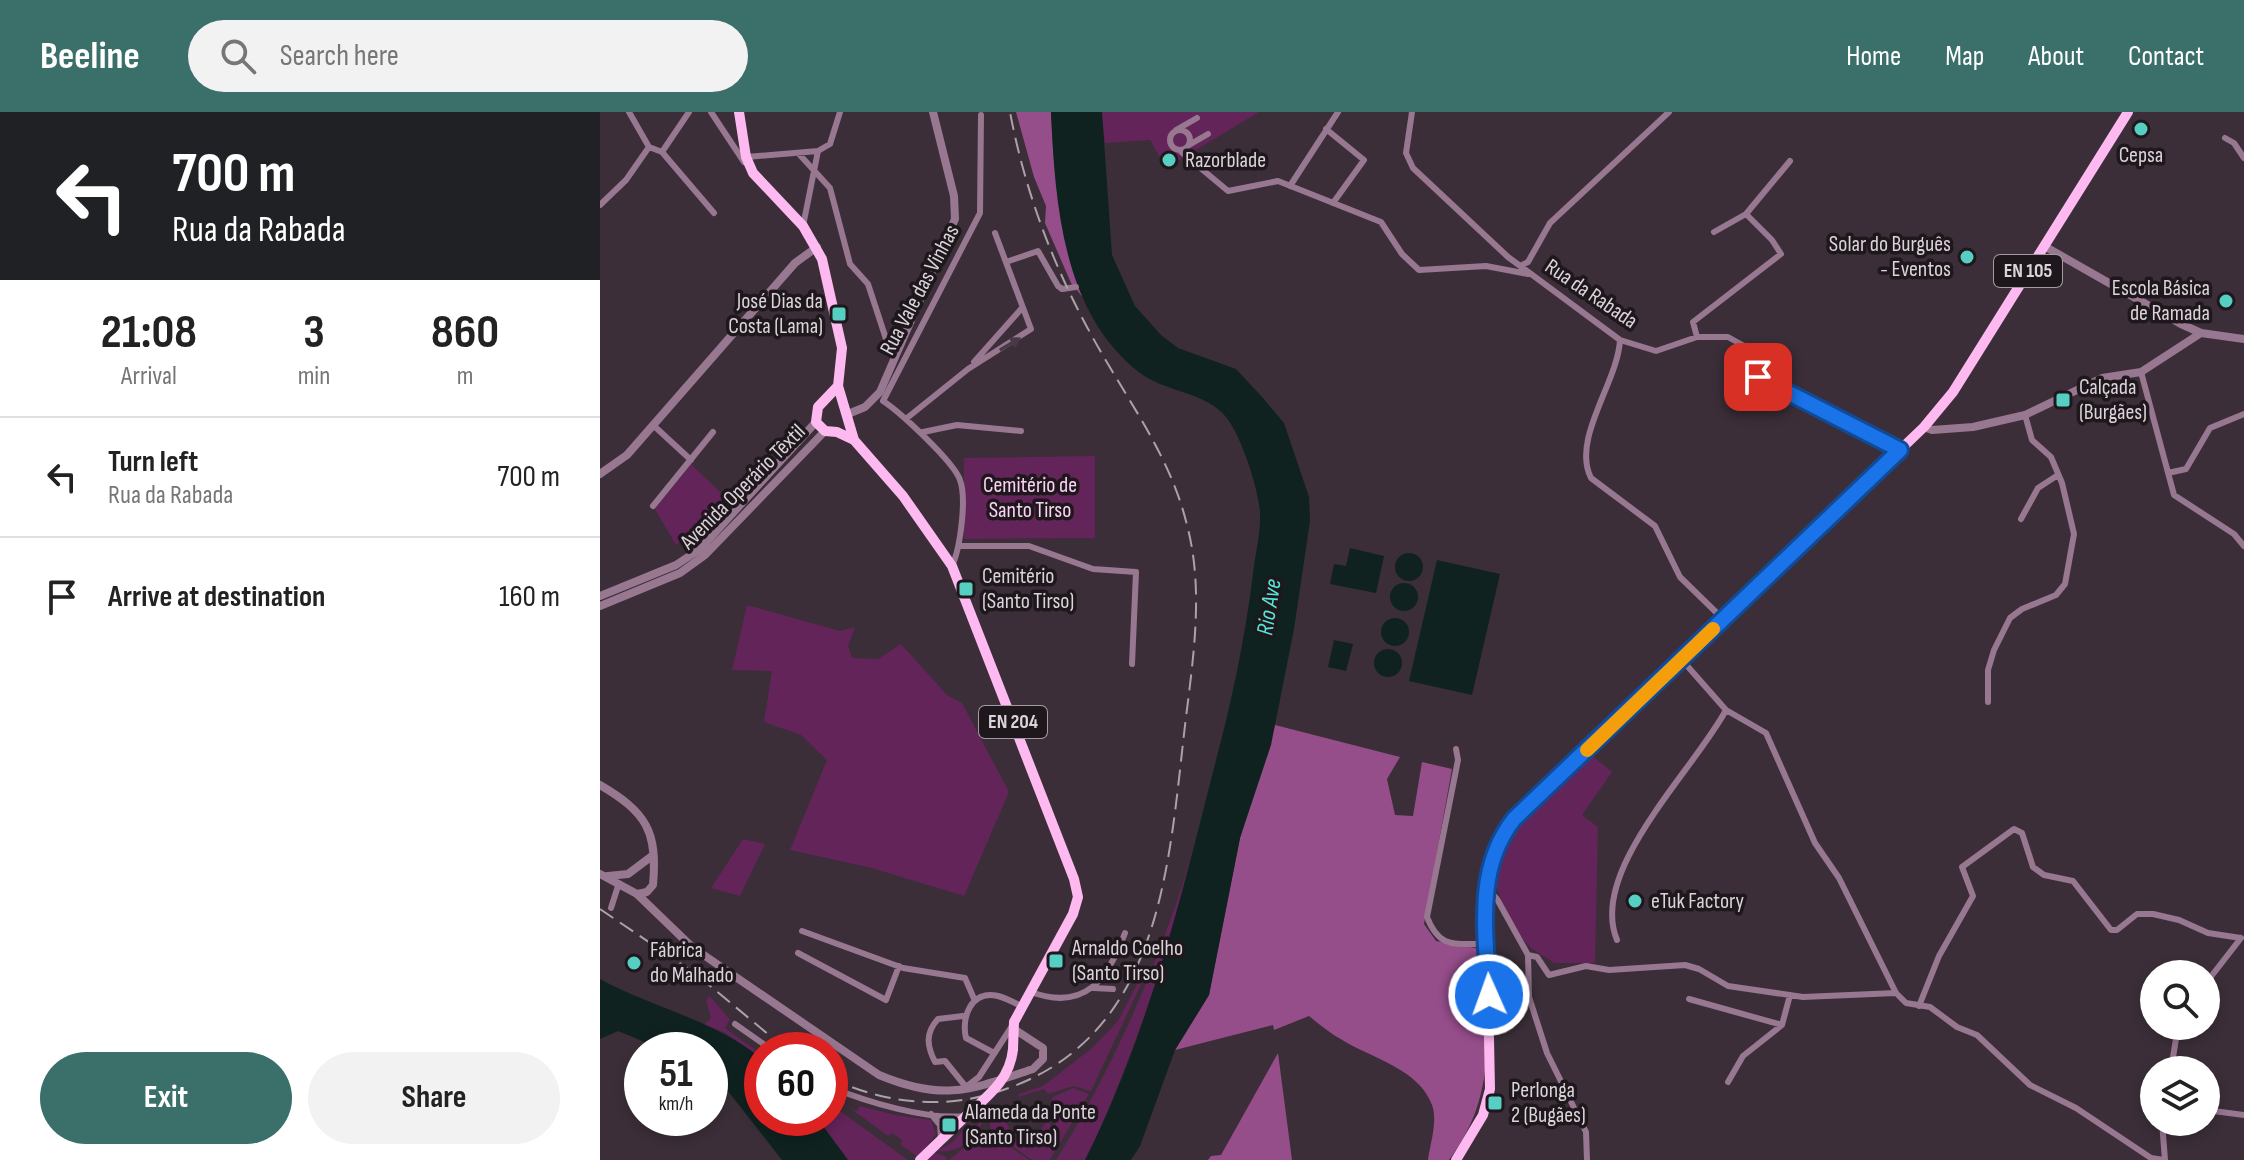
<!DOCTYPE html>
<html lang="en">
<head>
<meta charset="utf-8">
<style>
  body { margin:0; font-family:"Sofia Sans Condensed",sans-serif; background:#f2f2f2; color:#222; height:100vh; display:flex; flex-direction:column; font-size:30px; white-space:nowrap }
  * { box-sizing:border-box; margin:0 }
  p { font-size:26px; color:#767676 }
  .icon { flex:none; width:44px; height:44px; fill:none; stroke:currentColor; stroke-width:2; stroke-linecap:round; stroke-linejoin:round }
  .map { position:relative; flex:1; overflow:hidden }
  .sheet { display:flex; flex-direction:column; background:#fff; width:600px }
  .sheet>* { flex:none }
  .guide { background:#202124; color:#fff; overflow:hidden }
  .tools { position:absolute; left:1540px; top:848px; display:grid; gap:16px }
  .tools a { display:grid; place-items:center; width:80px; height:80px; border-radius:50%; background:#fff; box-shadow:0 4px 12px #0003; font-size:40px }
  .speed { position:absolute; left:24px; top:920px; display:flex; gap:16px; font-size:40px; font-weight:700; text-align:center }
  .speed>* { display:grid; place-content:center; width:104px; height:104px; border-radius:50%; background:#fff; box-shadow:0 4px 12px #0003; line-height:1 }
  .speed small { font-size:20px; font-weight:400 }
  .speed .limit { border:12px solid #d22; background:#fff; color:#111 }
  .pin { position:absolute; display:grid; place-items:center; width:68px; height:68px; color:#fff; margin:-34px; border-radius:16px; box-shadow:0 4px 12px #0006 }
  .me { position:absolute; width:88px; margin:-44px; rotate:358deg; stroke-linejoin:round; filter:drop-shadow(0 0 6px #0008) }
  .turn { display:flex; align-items:center; gap:28px; height:168px; padding:0 40px; font-size:36px }
  .turn .icon { width:104px; height:104px; stroke-width:2.5 }
  .turn b { display:block; font-size:56px; line-height:68px }
  .eta { display:flex; justify-content:space-evenly; align-items:center; height:136px; text-align:center }
  .eta b { font-size:48px; font-weight:700; line-height:56px }
  .cta { display:flex; gap:16px; margin-top:auto; padding:16px 40px }
  .cta a { flex:1; height:92px; border-radius:48px; background:#3a6f6a; color:#fff; font-size:32px; font-weight:700; line-height:92px; text-align:center }
  .cta a+a { background:#f2f2f2; color:#222 }
  ul { padding:0; list-style:none }
  li { display:flex; align-items:center; gap:24px; height:120px; padding:0 40px; border-top:2px solid #e0e0e0 }
  li div { flex:1 }
  li b { display:block; font-size:30px }
  li em { font-style:normal }
  header { display:flex; align-items:center; gap:48px; box-sizing:border-box; height:112px; padding:0 40px; background:#3a6f6a; color:#fff }
  header strong { font-size:38px }
  nav { display:flex; gap:44px; margin-inline-start:auto; font-size:28px }
  .search { width:560px; height:72px; background:#f2f2f2; display:flex; align-items:center; gap:20px; box-sizing:border-box; padding:0 28px; border-radius:44px; color:#767676; font-size:30px }
  main { display:flex; flex:1; min-height:0 }
  .map>svg:first-child { display:block }
</style>
</head>
<body>
<header>
<strong>Beeline</strong>
<div class="search"><svg class="icon" aria-label="search" viewBox="0 0 24 24"><circle cx="10" cy="10" r="6"/><path d="M15 15l6 6"/></svg>Search here</div>
<nav><a>Home</a><a>Map</a><a>About</a><a>Contact</a></nav>
</header>
<main>
<section class="sheet">
<div class="guide">
<div class="turn"><svg class="icon" aria-label="left" viewBox="0 0 24 24"><path d="M17 20v-9H6M10 6l-5 5 5 5"/></svg><div><b>700 m</b>Rua da Rabada</div></div>
</div>
<div class="eta">
<div><b>21:08</b><p>Arrival</p></div>
<div><b>3</b><p>min</p></div>
<div><b>860</b><p>m</p></div>
</div>
<ul>
<li><svg class="icon" aria-label="left" viewBox="0 0 24 24"><path d="M17 20v-9H6M10 6l-5 5 5 5"/></svg><div><b>Turn left</b><p>Rua da Rabada</p></div><em>700 m</em></li>
<li><svg class="icon" aria-label="arrive" viewBox="0 0 24 24"><path d="M6 21V4h12l-3 4 3 4H6"/></svg><div><b>Arrive at destination</b></div><em>160 m</em></li>
</ul>
<div class="cta"><a>Exit</a><a>Share</a></div>
</section>
<div class="map">
<svg width="1644" height="1048" viewBox="0 0 1644 1048">
  <rect width="100%" height="100%" fill="#3b2e38"/>
  <path fill="#63245a" d="M501 0H659L566 56 550 28 505 31Z
    M495 344V426L364 427V346Z
    M91 352 126 386 76 433 55 397Z
    M147 493 240 519 255 515 248 534 252 546 278 547 301 532 348 584 362 591 409 680 364 784 272 756 190 738 227 648 201 623 164 610 172 559 132 558Z
    M990 642 1012 660 982 703 998 715 995 851H954C946 845 932 838 928 833 911 816 900 785 892 762L914 714Z
    M597 726C574 829 537 930 496 1027L485 1048H456C519 946 563 841 597 726Z
    M143 727 165 732 140 784 111 776Z
    M542 863 545 864 491 979 473 974 448 982 444 977 419 985V982L443 974 491 937 518 909Z
    M110 884 130 908 125 916 162 943V947L124 920 104 913 111 906 106 888Z
    M473 976 489 982 450 1048H432L391 1019 390 1010 402 1002 415 1027C431 1033 441 1021 447 1007L451 1014 456 1012V995L450 992 446 999 453 985Z
    M230 992 308 1048H248L217 1006H230Z
    M260 994 295 1003 331 1008 336 1022 324 1038 345 1044 347 1048H322L301 1033 302 1028 292 1021 288 1024 250 996 257 999Z
    M383 1008C377 1028 358 1042 337 1039L351 1031 367 1014 373 1016Z
    M386 1018 429 1048H349Z"/>
  <path fill="#964e8b" d="M416 0H451C454 65 460 127 485 188L471 171 445 111 446 94 434 65Z
    M675 613 800 645 787 667 795 703 813 704 822 650 852 657 824 812 836 829 876 836 882 841C885 923 900 979 849 1048H828C830 1032 838 1009 832 993 820 958 772 946 744 929 731 922 720 913 709 904L674 918 673 913 575 938 609 883 640 726Z
    M678 941 692 1048H608L611 1044 621 1043Z"/>
  <path fill="#0f2220" d="M451 0H502L512 143 535 194 561 223 578 236 636 257 663 286 684 311 709 385 710 409 694 517 671 633 640 726 609 883 575 938 540 1034 531 1048H485C548 923 581 786 615 652 632 589 645 526 653 462 655 442 661 421 660 401 659 378 641 323 626 305 606 280 565 280 540 261 462 201 455 90 451 0Z
    M750 436 784 444 776 481 730 472 734 452 746 454Z
    M795 455a14 14 0 1 1 28 0a14 14 0 1 1-28 0Z
    M837 448 900 462 872 583 809 569Z
    M790 485a14 14 0 1 1 28 0a14 14 0 1 1-28 0Z
    M781 520a14 14 0 1 1 28 0a14 14 0 1 1-28 0Z
    M734 528 753 532 746 559 728 555Z
    M774 551a14 14 0 1 1 28 0a14 14 0 1 1-28 0Z
    M0 867C53 896 115 908 162 947V1006H217L248 1048H182L120 969 110 963V938H64L18 919 0 927Z"/>
  <g fill="none" stroke-linecap="round" stroke-linejoin="round">
    <path stroke="#987791" stroke-width="6" d="M29 0 49 35 62 40 114 101
      M111 0 144 50
      M812 0 806 41 813 56 908 145 1020 228 1056 239 1097 225H1128L1146 235 1158 265 1300 338
      M726 17 764 48 733 91
      M570 28a10 10 0 1 1 20 0a10 10 0 1 1-20 0Z
      M576 18 597 6
      M1625 26 1634 31 1644 46
      M589 33 608 22
      M579 38 628 79 678 69 781 110 802 142 819 158 886 154 928 162
      M62 40 89 0
      M199 42 230 76 250 152 268 172 287 230 297 240
      M146 45 218 39
      M690 74 738 0
      M0 93 26 68 49 35
      M203 114 218 39 230 32 240 0
      M1114 120 1146 102 1190 49
      M406 150 438 139 458 174 462 177 476 175
      M920 154 928 150 950 111 1069 0
      M1097 225 1093 210 1181 142 1172 128 1146 102
      M1020 228C1018 270 971 327 991 366L1055 414 1080 465 1123 507
      M374 250 422 196
      M1541 260 1574 383 1634 422 1644 434
      M307 306 368 257 431 217 395 121
      M53 313 91 348
      M323 320 357 313 421 319
      M1568 361 1586 357 1610 316 1644 302
      M53 394 113 320
      M1421 407 1438 376 1458 363
      M361 434H429L493 457 536 460 532 552
      M352 454C360 437 367 387 360 368 354 350 300 300 283 289L380 101 381 3
      M1082 548 1126 598 1166 621 1215 731 1239 766 1296 881 1306 891 1330 895 1357 915 1377 923 1430 973 1476 996 1551 1046 1564 1048
      M1388 590V558L1394 538 1410 506 1422 497 1456 483 1465 472 1474 422 1462 371 1451 345 1432 328 1425 303
      M856 637 858 648 827 805C840 838 855 831 887 832
      M886 775 897 787 928 843 929 885 947 941 986 1020 987 1048
      M11 796 19 771
      M202 819 303 856 365 866 375 889
      M1017 828C988 759 1094 658 1126 598
      M198 841 286 888 299 854
      M928 843 937 845 949 863 986 854 1009 858 1085 853 1099 857 1128 874 1203 885 1296 881
      M1606 871 1641 826
      M494 876 513 877
      M431 880C485 900 508 867 525 821
      M1089 887 1182 913
      M1319 894 1339 844 1373 784 1362 755 1414 717 1422 721 1433 755 1444 763 1473 769 1511 818H1517L1537 802H1553L1579 808 1608 821 1641 826
      M363 904 338 907C325 921 327 934 335 950L345 949 366 975
      M135 912 172 938
      M394 941 366 926C361 906 371 877 398 884 406 886 415 891 423 895
      M1571 958 1578 914
      M1128 970 1143 944 1182 913 1190 883
      M230 975C267 990 326 1008 365 1004
      M366 975 379 965 412 914
      M1606 998 1644 1003
      M331 1002 340 1013 341 1027
      M1562 1010 1565 1048"/>
    <path stroke="#987791" stroke-width="8" d="M1444 134 1581 212 1601 221 1644 227
      M248 302 265 295 280 280 355 107 354 84 333 0
      M1324 315 1332 318 1373 315 1425 303 1502 266 1541 260 1601 221
      M0 362 27 343 195 151 217 135
      M0 484 76 453 100 437 216 310
      M0 494 80 461 105 443 225 319
      M0 673C46 700 58 719 53 773L47 780 37 782
      M0 762 37 782 92 835 279 963C344 990 370 978 433 957L443 947V936L414 917
      M8 764 28 762 52 744"/>
    <path stroke="#feb9f0" stroke-width="10" d="M139 0 146 45 153 61 203 114 222 147 242 236 238 274 254 328 303 384 352 454 474 767 478 785 473 802 414 910 413 937
      M238 274 218 295 216 310 225 319 237 320 254 328
      M320 1048 366 1004
      M856 1048 883 1003 890 977 886 775C890 748 897 729 914 707L1324 315 1353 280 1528 0"/>
    <path stroke="#aba1a9" stroke-width="2" stroke-dasharray="16 8" stroke-linecap="butt" d="M0 797 96 862 187 938
      M230 966C283 991 341 998 397 980 558 930 568 763 584 622 592 553 605 481 587 413 570 343 527 288 493 226 454 156 425 80 410 0"/>
    <path stroke="#feb9f0" stroke-width="10" d="M366 1004C388 984 410 968 413 937"/>
  </g>
  <defs><path id="oneway-solid" d="M-6-.8H1V-3.2L6.5 0L1 3.2V.8H-6Z" transform="scale(2)"/></defs>
  <use fill="#493946" href="#oneway-solid" transform="translate(410 232) rotate(-31)"/>
  <g fill="none" stroke-linecap="round" stroke-linejoin="round">
    <defs>
      <path id="route" d="M889 883C886 822 874 758 914 707L1300 338 1158 265"/>
    </defs>
    <use href="#route" stroke="#114b97" stroke-width="20"/>
    <use href="#route" stroke="#1a73e8" stroke-width="14"/>
    <path stroke="#f59e0b" stroke-width="14" d="M987 638 1113 517"/>
  </g>
  <g fill="#57cec2" stroke="#1e181d" stroke-width="3">
    <circle cx="1541" cy="17" r="8"/>
    <circle cx="569" cy="48" r="8"/>
    <circle cx="1367" cy="145" r="8"/>
    <circle cx="1626" cy="189" r="8"/>
    <rect x="231" y="194" width="16" height="16" rx="4"/>
    <rect x="1455" y="280" width="16" height="16" rx="4"/>
    <rect x="358" y="469" width="16" height="16" rx="4"/>
    <circle cx="1035" cy="789" r="8"/>
    <rect x="448" y="841" width="16" height="16" rx="4"/>
    <circle cx="34" cy="851" r="8"/>
    <rect x="887" y="983" width="16" height="16" rx="4"/>
    <rect x="341" y="1005" width="16" height="16" rx="4"/>
  </g>
  <g text-anchor="middle" dominant-baseline="central" stroke-width="7" stroke-linejoin="round" paint-order="stroke">
    <g fill="#1e181d" stroke="#a29ba1" stroke-width="2">
      <rect x="1394" y="143" width="68" height="32" rx="6"/>
      <rect x="379" y="594" width="68" height="32" rx="6"/>
    </g>
    <g font-size="20" font-weight="bold" fill="#dbd3d9">
      <text x="1428" y="159">EN 105</text>
      <text x="413" y="610">EN 204</text>
    </g>
    <g font-size="22" fill="#dbd3d9" stroke="#1e181d" text-anchor="start">
      <text x="1541" y="43" text-anchor="middle">Cepsa</text>
      <text x="585" y="48">Razorblade</text>
      <text x="1351" y="132" text-anchor="end">Solar do Burguês<tspan x="1351" dy="25">- Eventos</tspan></text>
      <text x="1610" y="176" text-anchor="end">Escola Básica<tspan x="1610" dy="25">de Ramada</tspan></text>
      <text x="223" y="189" text-anchor="end">José Dias da<tspan x="223" dy="25">Costa (Lama)</tspan></text>
      <text x="1479" y="275">Calçada<tspan x="1479" dy="25">(Burgães)</tspan></text>
      <text x="382" y="464">Cemitério<tspan x="382" dy="25">(Santo Tirso)</tspan></text>
      <text x="1051" y="789">eTuk Factory</text>
      <text x="472" y="836">Arnaldo Coelho<tspan x="472" dy="25">(Santo Tirso)</tspan></text>
      <text x="50" y="838">Fábrica<tspan x="50" dy="25">do Malhado</tspan></text>
      <text x="911" y="978">Perlonga<tspan x="911" dy="25">2 (Bugães)</tspan></text>
      <text x="365" y="1000">Alameda da Ponte<tspan x="365" dy="25">(Santo Tirso)</tspan></text>
    </g>
    <g font-size="22" fill="#dbd3d9" stroke="#1e181d">
      <text transform="translate(320 178) rotate(-62)">Rua Vale das Vinhas</text>
      <text transform="translate(991 182) rotate(34)">Rua da Rabada</text>
      <text transform="translate(143 375) rotate(-45)">Avenida Operário Têxtil</text>
    </g>
    <g font-size="22" fill="#fcd3f4" stroke="#1e181d">
      <text x="430" y="373">Cemitério de<tspan x="430" dy="25">Santo Tirso</tspan></text>
    </g>
    <g font-size="24" font-style="italic" fill="#56e6d9" stroke="#1e181d">
      <text transform="translate(669 495) rotate(-81)">Rio Ave</text>
    </g>
  </g>
</svg>
<div class="tools">
<a><svg class="icon" aria-label="search" viewBox="0 0 24 24"><circle cx="10" cy="10" r="6"/><path d="M15 15l6 6"/></svg></a>
<a><svg class="icon" aria-label="layers" viewBox="0 0 24 24"><path d="M12 4l9 5-9 5-9-5zM3 14l9 5 9-5"/></svg></a>
</div>
<div class="speed"><div>51<small>km/h</small></div><div class="limit">60</div></div>
<div class="pin" style="left:1158px;top:265px;background:#d93025"><svg class="icon" aria-label="arrive" viewBox="0 0 24 24"><path d="M6 21V4h12l-3 4 3 4H6"/></svg></div>
<svg class="me" style="left:889px;top:883px" viewBox="-20 -20 40 40"><circle r="17" fill="#1a73e8" stroke="#fff" stroke-width="3"/><path d="M0-11L8 9 0 5-8 9z" fill="#fff"/></svg>
</div>
</main>
</body>
</html>
